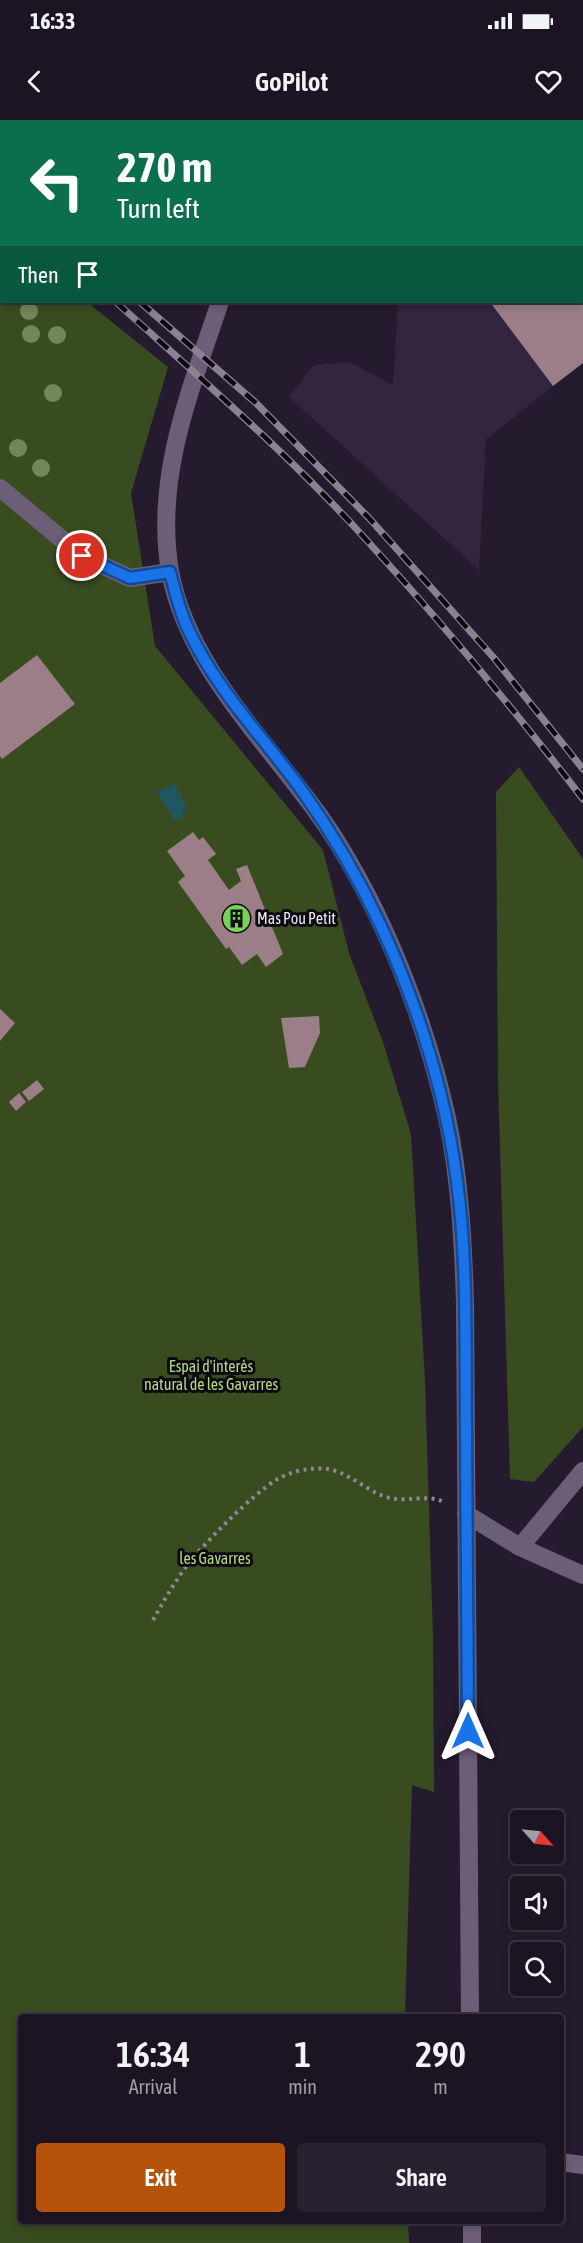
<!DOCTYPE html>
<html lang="en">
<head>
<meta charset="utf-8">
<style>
  body { margin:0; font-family:"Asap Condensed",sans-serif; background:#292130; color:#f1f3f6; height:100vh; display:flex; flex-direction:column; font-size:22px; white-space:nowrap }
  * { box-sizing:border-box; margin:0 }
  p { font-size:20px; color:#a09ea6 }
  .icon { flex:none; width:33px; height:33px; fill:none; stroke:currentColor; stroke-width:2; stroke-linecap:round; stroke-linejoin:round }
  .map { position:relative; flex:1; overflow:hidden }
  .panel { position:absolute; left:18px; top:1894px; width:546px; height:210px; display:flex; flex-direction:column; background:#1c1423; border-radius:6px; box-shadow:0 3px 9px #0003,0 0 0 2px #3a3341 }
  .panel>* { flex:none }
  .banner { position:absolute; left:0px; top:0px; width:584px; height:183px; box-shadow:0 3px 9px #0003,0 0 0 2px #3a3341; background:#0b6e4f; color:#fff; overflow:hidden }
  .needle { width:39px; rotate:117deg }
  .tools { position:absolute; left:510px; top:1690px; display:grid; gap:12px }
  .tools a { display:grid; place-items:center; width:54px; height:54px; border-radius:6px; background:#1c1423; box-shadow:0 3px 9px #0003,0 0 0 2px #3a3341; font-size:30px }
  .pin { position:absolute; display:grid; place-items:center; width:51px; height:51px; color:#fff; margin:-26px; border:3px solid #fff; border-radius:50%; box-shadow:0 2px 6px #0007 }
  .me { position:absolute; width:66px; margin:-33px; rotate:0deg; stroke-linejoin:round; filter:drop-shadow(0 0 4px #0008) }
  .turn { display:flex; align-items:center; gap:21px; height:126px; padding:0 18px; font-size:27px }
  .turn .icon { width:78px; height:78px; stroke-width:2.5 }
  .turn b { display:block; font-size:42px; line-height:51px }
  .then { display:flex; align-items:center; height:57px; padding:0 18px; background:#0003; gap:12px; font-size:22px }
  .eta { display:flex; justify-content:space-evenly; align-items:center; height:102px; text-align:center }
  .eta b { font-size:36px; font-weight:600; line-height:42px }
  .primary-button { display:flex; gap:12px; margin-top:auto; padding:12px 18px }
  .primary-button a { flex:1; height:69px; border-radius:6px; background:#b45309; color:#fff; font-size:24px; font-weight:600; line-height:69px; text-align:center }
  .primary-button a+a { background:#292130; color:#f1f3f6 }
  .status { display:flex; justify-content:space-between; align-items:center; height:42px; padding:0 30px; background:#1c1423; direction:ltr }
  .status svg { height:16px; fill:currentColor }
  header { display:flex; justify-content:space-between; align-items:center; height:78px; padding:0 18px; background:#1c1423; font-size:27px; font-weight:600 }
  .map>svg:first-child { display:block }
</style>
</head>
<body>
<div class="status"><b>16:33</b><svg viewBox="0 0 49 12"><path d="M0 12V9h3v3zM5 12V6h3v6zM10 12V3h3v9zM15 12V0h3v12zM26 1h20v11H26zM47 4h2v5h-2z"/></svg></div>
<header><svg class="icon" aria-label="back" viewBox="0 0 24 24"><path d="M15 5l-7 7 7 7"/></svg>GoPilot<svg class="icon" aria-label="heart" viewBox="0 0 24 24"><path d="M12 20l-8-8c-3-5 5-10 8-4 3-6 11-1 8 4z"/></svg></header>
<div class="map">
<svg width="583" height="2123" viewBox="0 0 583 2123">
  <rect width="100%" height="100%" fill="#251b2f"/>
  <path fill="#32253e" d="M582 120 583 243 486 319 479 450 289 277 314 245 350 242 393 265 398 182H582Z"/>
  <path fill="#394c1f" d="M0 111 2 182H87L168 247 131 373 155 526 323 730 349 833 383 922 411 1014 425 1261 433 1518 434 1672 412 1665 405 1897 21 1898V2102H408L409 2123H0Z
    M519 647 583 739V1307L534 1362 510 1359 498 960 496 672Z"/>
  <path fill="#205662" d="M175 664 187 688 183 690 184 695 181 699 174 700 157 672Z"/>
  <path fill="#9b7e87" d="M490 182H583V243L553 266Z
    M37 535 75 584 2 639 0 636V563Z
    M193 712 199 720 203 717 216 734 208 740 229 770 241 761 236 749 247 745 283 834 266 847 257 834 242 845 229 827 226 829 178 762 185 756 167 731Z
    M0 889 15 903 0 921Z
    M319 896 320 913 305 947 289 948 281 898Z
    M37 960 44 969 29 981 22 972Z
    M19 973 26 982 16 991 9 982Z"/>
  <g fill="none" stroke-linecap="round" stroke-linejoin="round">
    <path stroke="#8f8798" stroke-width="4" stroke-dasharray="3 4.5" stroke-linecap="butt" d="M153 1500C165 1479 177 1457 193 1438 212 1416 251 1376 276 1360 291 1351 310 1347 328 1349 351 1353 368 1373 390 1378 407 1382 428 1374 444 1382"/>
    <path stroke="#6a5f76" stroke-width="18" d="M233 0 234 2
      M510 0 512 2
      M582 82 583 83
      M220 182C191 269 154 357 170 451 188 551 273 626 328 708 384 793 425 899 447 998 460 1059 463 1121 465 1182L470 1898
      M0 368 82 436 130 458 170 452
      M466 1394 520 1427 583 1455
      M520 1427 583 1351
      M561 2042 583 2045
      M472 2102V2123"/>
    <defs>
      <path id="rail" d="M0 61 2 63
        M0 81 2 83
        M116 182C199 257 285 331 361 414 439 499 513 588 583 679
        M140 182 256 283 369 398 494 538 583 649"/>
    </defs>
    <use href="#rail" stroke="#8a8293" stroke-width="7"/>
    <use href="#rail" stroke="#0c0810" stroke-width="4.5" stroke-dasharray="14" stroke-linecap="butt"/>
  </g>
  <g fill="#73855a">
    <circle cx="29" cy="191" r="9"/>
    <circle cx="31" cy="214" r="9"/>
    <circle cx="57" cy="215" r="9"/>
    <circle cx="53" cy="273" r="9"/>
    <circle cx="18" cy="328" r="9"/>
    <circle cx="41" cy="348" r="9"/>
  </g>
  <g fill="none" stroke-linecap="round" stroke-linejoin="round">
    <defs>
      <path id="route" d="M82 436 130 458 170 452C175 472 180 492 189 511 217 571 265 619 303 672 333 714 359 759 381 806 417 884 444 968 456 1054 468 1138 465 1223 466 1308 467 1409 467 1510 468 1611"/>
    </defs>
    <use href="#route" stroke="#114b97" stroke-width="15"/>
    <use href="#route" stroke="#1a73e8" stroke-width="10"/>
  </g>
  <defs>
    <symbol id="building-disc" viewBox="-11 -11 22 22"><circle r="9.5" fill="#77d259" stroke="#0c0810"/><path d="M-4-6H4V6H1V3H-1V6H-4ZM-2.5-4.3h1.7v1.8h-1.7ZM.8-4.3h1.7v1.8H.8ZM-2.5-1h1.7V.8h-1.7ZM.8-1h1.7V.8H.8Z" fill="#111"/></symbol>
  </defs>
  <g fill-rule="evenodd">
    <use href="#building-disc" x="220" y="782" width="33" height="33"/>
  </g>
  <g text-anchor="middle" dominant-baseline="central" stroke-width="6" stroke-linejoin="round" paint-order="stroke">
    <g font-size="16" fill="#ebe5f3" stroke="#0c0810" text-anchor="start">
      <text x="257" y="798">Mas Pou Petit</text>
    </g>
    <g font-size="16" fill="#b2db7e" stroke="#0c0810">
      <text x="211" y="1246">Espai d'interès<tspan x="211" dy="18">natural de les Gavarres</tspan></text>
      <text x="215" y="1438">les Gavarres</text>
    </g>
  </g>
</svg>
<div class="tools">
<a><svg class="needle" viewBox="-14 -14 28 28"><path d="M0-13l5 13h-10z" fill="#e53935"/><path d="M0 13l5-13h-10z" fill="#a09ea6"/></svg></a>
<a><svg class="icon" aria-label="sound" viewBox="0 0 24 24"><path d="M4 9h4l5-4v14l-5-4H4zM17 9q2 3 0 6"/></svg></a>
<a><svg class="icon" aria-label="search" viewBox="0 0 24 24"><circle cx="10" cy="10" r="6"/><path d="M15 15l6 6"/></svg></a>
</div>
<div class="pin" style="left:82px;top:436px;background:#d93025"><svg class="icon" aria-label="arrive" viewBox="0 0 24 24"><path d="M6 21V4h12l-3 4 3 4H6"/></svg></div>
<svg class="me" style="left:468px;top:1611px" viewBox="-20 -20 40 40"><path d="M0-17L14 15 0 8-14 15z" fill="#1a73e8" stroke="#fff" stroke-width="4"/></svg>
<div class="banner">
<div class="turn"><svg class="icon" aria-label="left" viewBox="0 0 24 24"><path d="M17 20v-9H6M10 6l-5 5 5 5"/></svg><div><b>270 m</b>Turn left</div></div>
<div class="then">Then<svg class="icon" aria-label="arrive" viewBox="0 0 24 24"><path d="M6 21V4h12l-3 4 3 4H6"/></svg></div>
</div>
<section class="panel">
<div class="eta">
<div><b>16:34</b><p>Arrival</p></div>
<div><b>1</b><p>min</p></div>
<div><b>290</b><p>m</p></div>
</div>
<div class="primary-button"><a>Exit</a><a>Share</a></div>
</section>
</div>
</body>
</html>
